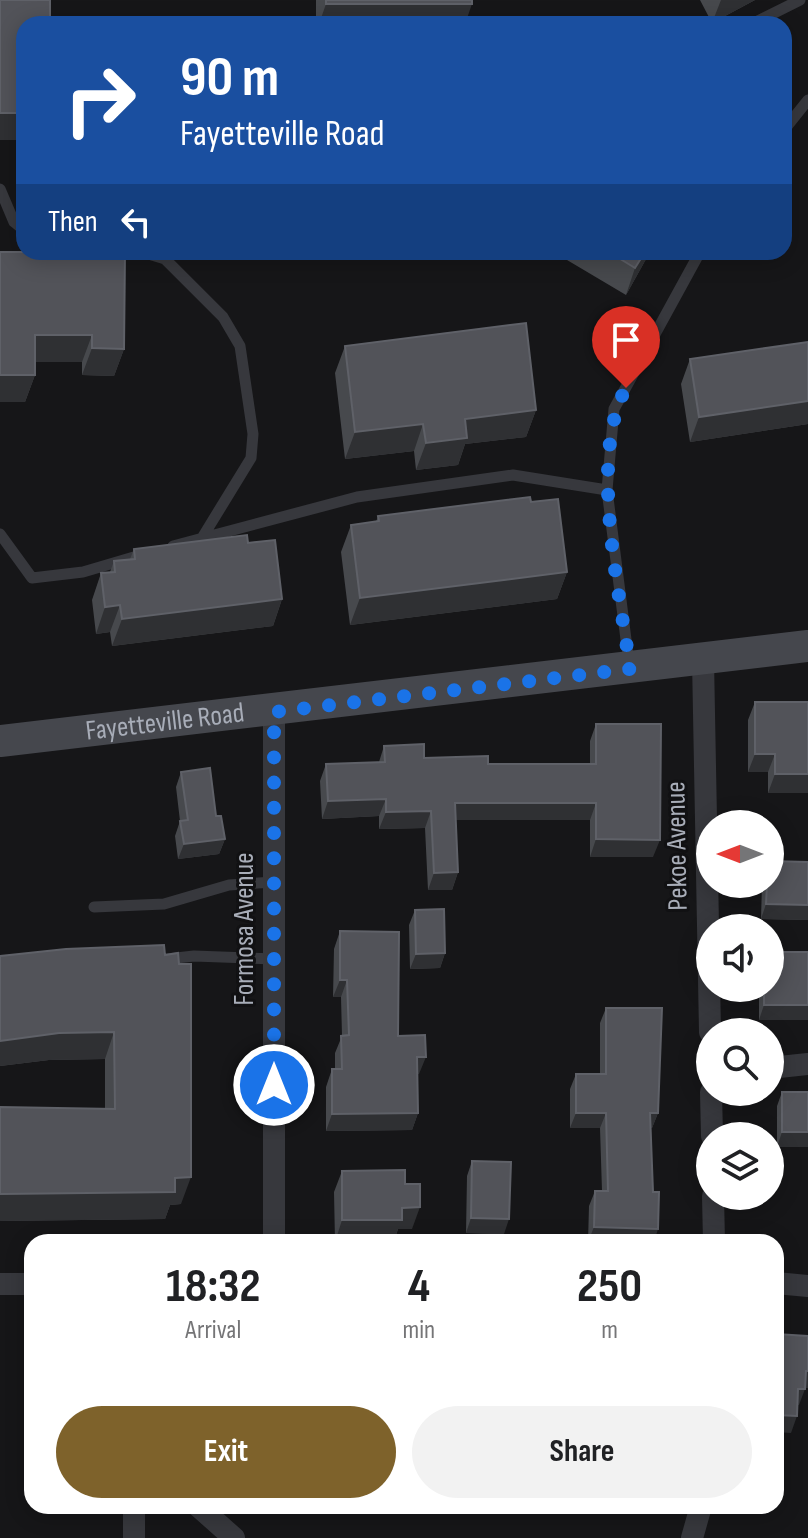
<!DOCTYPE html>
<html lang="en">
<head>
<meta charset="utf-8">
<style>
  body { margin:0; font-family:"Sofia Sans Condensed",sans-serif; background:#f2f2f2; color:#202124; height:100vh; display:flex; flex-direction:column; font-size:30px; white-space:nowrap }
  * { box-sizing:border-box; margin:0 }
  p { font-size:26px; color:#757577 }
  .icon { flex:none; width:44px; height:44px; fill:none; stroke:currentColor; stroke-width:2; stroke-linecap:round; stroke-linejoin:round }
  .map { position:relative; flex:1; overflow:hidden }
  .drawer { position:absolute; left:24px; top:1234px; width:760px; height:280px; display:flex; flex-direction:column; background:#fff; border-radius:24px; box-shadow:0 4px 20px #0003 }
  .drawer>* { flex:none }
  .guide { position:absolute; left:16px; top:16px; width:776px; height:244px; border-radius:24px; box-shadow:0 4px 20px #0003; background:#1a4fa0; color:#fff; overflow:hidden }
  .needle { width:52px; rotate:270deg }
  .tools { position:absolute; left:696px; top:810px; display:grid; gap:16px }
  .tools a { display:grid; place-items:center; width:88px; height:88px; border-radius:50%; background:#fff; box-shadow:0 4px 20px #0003; font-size:40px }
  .pin { position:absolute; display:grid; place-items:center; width:68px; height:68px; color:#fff; margin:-82px -34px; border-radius:50% 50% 50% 0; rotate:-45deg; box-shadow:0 0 8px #0007 }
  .pin .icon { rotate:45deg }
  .me { position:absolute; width:88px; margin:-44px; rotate:0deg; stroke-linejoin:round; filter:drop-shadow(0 0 6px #0008) }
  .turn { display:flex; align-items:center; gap:28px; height:168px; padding:0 32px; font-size:36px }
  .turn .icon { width:104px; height:104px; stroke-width:2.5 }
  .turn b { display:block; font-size:56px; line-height:68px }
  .then { display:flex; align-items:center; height:76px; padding:0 32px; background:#0003; gap:16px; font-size:30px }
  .eta { display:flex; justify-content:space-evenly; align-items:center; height:136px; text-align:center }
  .eta b { font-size:48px; font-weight:700; line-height:56px }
  .action { display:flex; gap:16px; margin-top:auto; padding:16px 32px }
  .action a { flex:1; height:92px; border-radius:48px; background:#7e622b; color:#fff; font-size:32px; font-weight:700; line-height:92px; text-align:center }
  .action a+a { background:#f2f2f2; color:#202124 }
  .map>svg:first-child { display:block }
</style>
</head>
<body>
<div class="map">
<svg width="808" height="1538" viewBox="0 0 808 1538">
  <rect width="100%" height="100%" fill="#161618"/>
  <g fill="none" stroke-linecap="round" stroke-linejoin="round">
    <path stroke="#37383d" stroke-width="11" d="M752 24 800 0
      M784 130 808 100
      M0 189 14 222 24 230
      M142 252 165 259 223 317 240 346 253 434 251 458 202 538
      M0 534 32 578 83 572 144 554
      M173 546 357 497 513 475 607 490
      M629 663 607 490 614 409 700 252
      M94 907 164 904 229 885 274 882
      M167 959 194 956 274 959"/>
    <path stroke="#37383d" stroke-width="22" d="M703 660 710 1032
      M770 1068 808 1064
      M711 1092 712 1136
      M713 1196 714 1242
      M274 1242V712
      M776 1283 808 1286
      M0 1284H32
      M198 1506 234 1538
      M134 1538V1506
      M692 1538 701 1506"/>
    <path stroke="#45474d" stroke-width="32" id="s1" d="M0 741 808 646"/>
  </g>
  <path fill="#47494d" d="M316 0H472L465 24H316Z
    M700 0H755L712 23Z
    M0 252 124 349 114 376 82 375V362H35V375L25 402H0Z
    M570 252H650L626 295 567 260Z
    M808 342V424L690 442 681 384 690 359Z
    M345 346 536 410 526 437 465 444 458 465 416 470 414 451 345 459 335 373Z
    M531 502 567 572 557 599 350 625 341 552 351 525 376 522 378 516Z
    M134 549 282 599 273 626 112 646 110 632 96 634 92 600 101 573 110 572 114 561 130 559Z
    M755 702 808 793H768V772H748V720Z
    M596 724 653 857H590V820H456L458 872 452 890H428L425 828 379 829V816L322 819 320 781 326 764 379 762 384 746 424 758 488 764H590V741Z
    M181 772 225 839 219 854 178 859 175 836 180 821 176 787Z
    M808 862V920L761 919 762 884H770Z
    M415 910 445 953 440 968 410 969 409 925Z
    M340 931 419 1074H418V1113L412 1130 326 1131V1087L332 1069H335V1053L342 1036 341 997H333L334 949Z
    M164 945 181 1204 170 1205 165 1219 0 1221V1107L105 1109V1059L49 1060 0 1066V956Z
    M759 988H770L808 1020H759Z
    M606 1008 658 1113 652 1128H651L654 1242H588L589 1206 595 1191H602L600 1128H570V1089L576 1074H600V1023Z
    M782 1092 808 1147H777V1106Z
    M472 1161 504 1234 466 1233 467 1176Z
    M342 1171 405 1184 412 1229H398L394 1241 335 1242 334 1192Z
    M609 1506H629L627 1512Z"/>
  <path fill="#2f3033" d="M721 0H755L712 23Z
    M326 4H472L465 24H319Z
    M0 113H24V140H0Z
    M645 252H650L626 295 635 268Z
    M35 335H92L82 362H25Z
    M92 348 124 349 114 376 82 375Z
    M0 375H35L25 402H0Z
    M808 401V424L690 442 699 417Z
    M536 410 526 437 465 444 458 465 416 470 426 443 465 419Z
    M423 424 414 451 345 459 355 432Z
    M567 572 557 599 350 625 360 598Z
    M282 599 273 626 112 646 122 619Z
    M120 605 110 632 96 634 105 607Z
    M755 754H775L768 772H748Z
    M775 774H808V793H768Z
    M386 799 379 816 322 819 328 801Z
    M455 803H596L590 820H449Z
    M431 811 425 828 379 829 386 812Z
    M225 839 219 854 178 859 184 844Z
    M596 839 660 840 653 857H590Z
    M458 872 452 890H428L434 873Z
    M766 904 808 905V920L761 919Z
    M445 953 440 968 410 969 416 954Z
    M340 980H347L341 997H333Z
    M764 1005H808V1020H759Z
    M114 1032 105 1059 49 1060 0 1066V1041L59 1033Z
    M417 1057H426L419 1074 411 1075Z
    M418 1113 412 1130 326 1131 332 1114Z
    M576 1113H606L600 1128H570Z
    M650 1113H658L652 1128H645Z
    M782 1132H808V1147H777Z
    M191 1177 181 1204 170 1205 165 1219 0 1221V1194Z
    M420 1207 412 1229H398L394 1241 335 1242 342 1220 402 1208Z
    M471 1218 509 1219 504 1234 466 1233Z
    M594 1227 658 1229 654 1242H588Z
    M806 1371H808V1388H799Z
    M798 1389H805L799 1405H792Z
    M776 1415 797 1416 791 1433 776 1432Z"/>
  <path fill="#525359" stroke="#5f6168" stroke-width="2" d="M0 0H50V24H24V113H0Z
    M326 0H472V4H326Z
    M0 252H125L124 349 92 348V335H35V375H0Z
    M609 252H645L635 268Z
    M526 323 536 410 465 419 467 438 426 443 423 424 355 432 345 346Z
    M808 342V401L699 417 690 359Z
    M530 497 531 502 558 499 567 572 360 598 351 525 379 521 378 516Z
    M247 535 248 543 275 540 282 599 122 619 120 605 105 607 101 573 115 572 114 561 135 559 134 549Z
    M755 702H808V774H775V754H755Z
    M596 724H661L660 840 596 839V803H455L458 872 434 873 431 811 386 812V799L328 801 326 764 385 762 384 746 424 744V758L488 756V764H596Z
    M210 768 216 816H221L225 839 184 844 180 821 188 820 181 772Z
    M770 861 808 862V905L766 904 767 884H770Z
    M444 909 445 953 416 954 415 910Z
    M340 931 399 932 398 1036 425 1035 426 1057H417L418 1113 332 1114V1069H342L341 1036 349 1035 347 980H340Z
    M164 945 165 955 178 953 179 964H191V1177L175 1178V1192L0 1194V1107L115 1109 114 1032 59 1033 0 1041V956L66 949Z
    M770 952H808V1005H764V988H770Z
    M606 1008H662L658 1113H650L653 1192H659L658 1229 594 1227 595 1191H608L606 1113H576V1074H606Z
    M782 1092H808V1132H782Z
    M472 1161 511 1162 509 1219 471 1218Z
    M405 1170V1184H420V1207L402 1208V1220H342V1171Z
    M776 1334 808 1336V1371H806L805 1389H798L797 1416 776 1415Z"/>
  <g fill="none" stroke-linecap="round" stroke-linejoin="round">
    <path stroke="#1a73e8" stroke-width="14" stroke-dasharray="0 25.2" d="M274 1085V712L630 669C620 591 588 457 626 388"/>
  </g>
  <g text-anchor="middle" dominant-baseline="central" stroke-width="6" stroke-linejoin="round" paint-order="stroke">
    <g font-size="28" fill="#a8adb8" stroke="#111113">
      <text stroke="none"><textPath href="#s1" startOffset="166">Fayetteville Road</textPath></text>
      <text transform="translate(677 846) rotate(-91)">Pekoe Avenue</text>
      <text transform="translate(244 929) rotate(-90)">Formosa Avenue</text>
    </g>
  </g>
</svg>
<div class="tools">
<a><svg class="needle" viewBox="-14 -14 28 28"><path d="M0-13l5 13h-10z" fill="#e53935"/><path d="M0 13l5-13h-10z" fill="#757577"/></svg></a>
<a><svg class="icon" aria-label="sound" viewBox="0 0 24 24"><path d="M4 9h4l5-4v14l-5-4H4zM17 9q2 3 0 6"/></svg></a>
<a><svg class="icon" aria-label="search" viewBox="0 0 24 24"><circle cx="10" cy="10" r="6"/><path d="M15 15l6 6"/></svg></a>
<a><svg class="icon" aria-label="layers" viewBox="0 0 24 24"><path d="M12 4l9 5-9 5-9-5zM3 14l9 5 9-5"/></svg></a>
</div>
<div class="pin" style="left:626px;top:388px;background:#d93025"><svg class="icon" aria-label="arrive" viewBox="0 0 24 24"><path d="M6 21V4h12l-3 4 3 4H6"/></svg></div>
<svg class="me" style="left:274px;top:1085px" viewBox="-20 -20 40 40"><circle r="17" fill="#1a73e8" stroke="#fff" stroke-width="3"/><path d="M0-11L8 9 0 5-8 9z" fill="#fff"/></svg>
<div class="guide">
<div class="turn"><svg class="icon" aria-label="right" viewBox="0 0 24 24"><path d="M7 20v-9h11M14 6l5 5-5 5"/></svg><div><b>90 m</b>Fayetteville Road</div></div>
<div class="then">Then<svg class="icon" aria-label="left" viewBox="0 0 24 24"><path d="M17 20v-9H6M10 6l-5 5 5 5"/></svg></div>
</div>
<section class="drawer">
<div class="eta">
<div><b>18:32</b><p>Arrival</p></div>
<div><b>4</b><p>min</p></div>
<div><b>250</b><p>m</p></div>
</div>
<div class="action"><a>Exit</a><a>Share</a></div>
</section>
</div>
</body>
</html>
